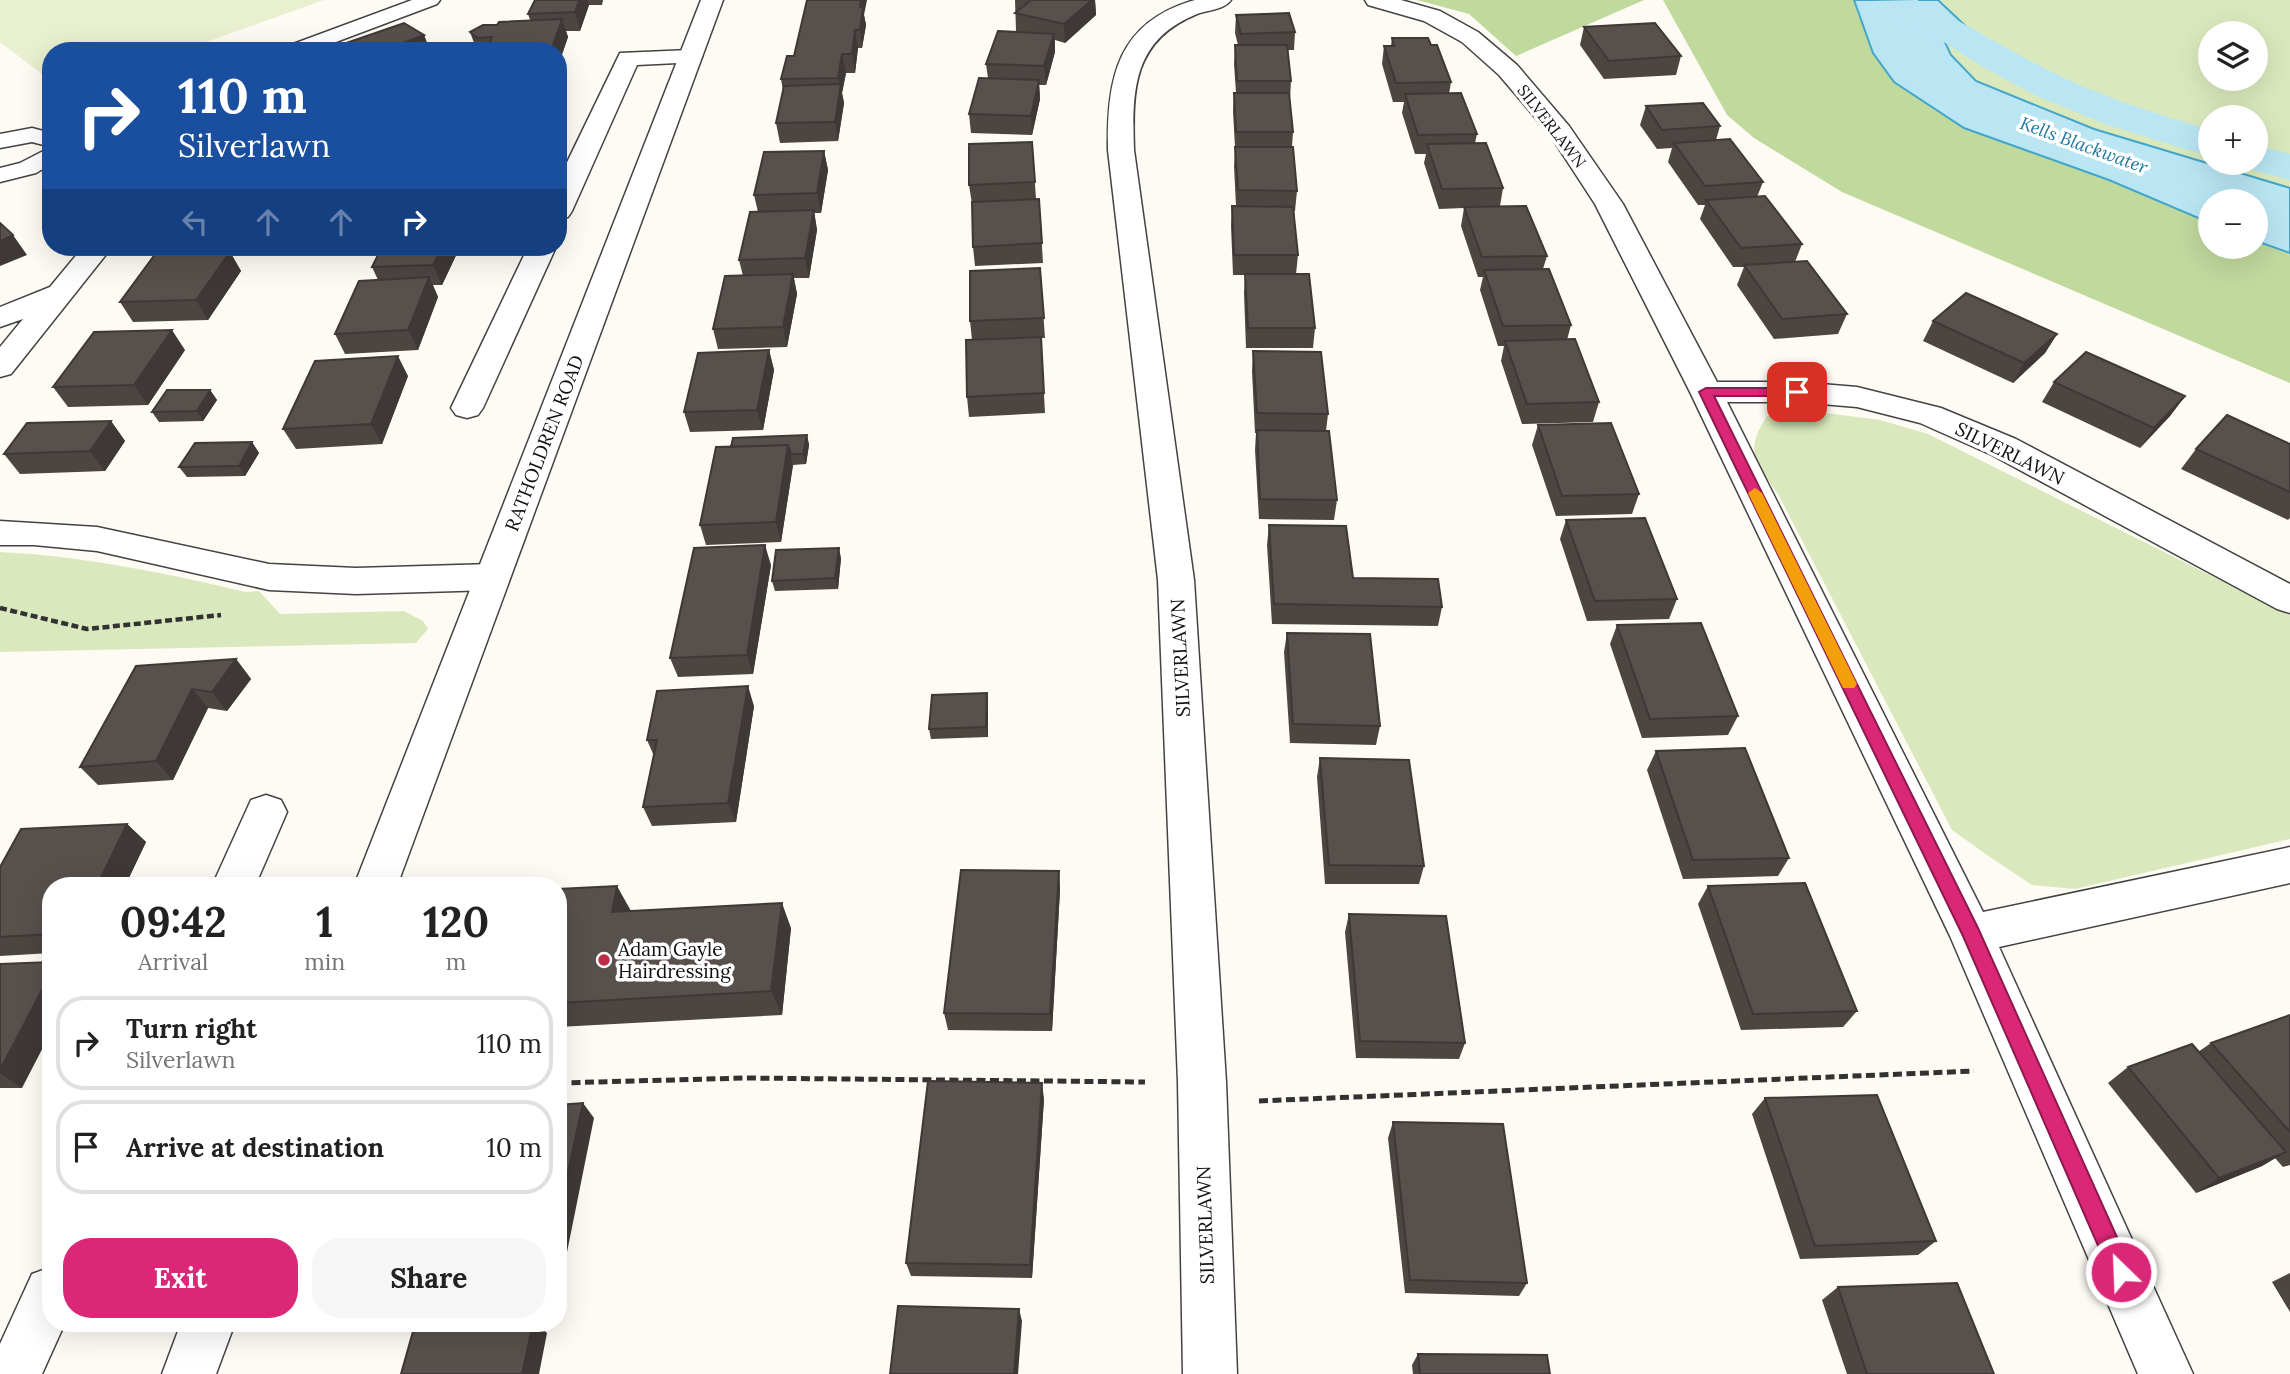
<!DOCTYPE html>
<html lang="en">
<head>
<meta charset="utf-8">
<style>
  body { margin:0; font-family:Lora,serif; background:#f6f6f6; color:#222; height:100vh; display:flex; flex-direction:column; font-size:26px; white-space:nowrap }
  * { box-sizing:border-box; margin:0 }
  p { font-size:23px; color:#767676 }
  .icon { flex:none; width:38px; height:38px; fill:none; stroke:currentColor; stroke-width:2; stroke-linecap:round; stroke-linejoin:round }
  .map { position:relative; flex:1; overflow:hidden }
  .side { position:absolute; left:42px; top:877px; width:525px; height:455px; display:flex; flex-direction:column; background:#fff; border-radius:28px; box-shadow:0 7px 28px #0002 }
  .side>* { flex:none }
  .top-card { position:absolute; left:42px; top:42px; width:525px; height:214px; border-radius:28px; box-shadow:0 7px 28px #0002; background:#1a4fa0; color:#fff; overflow:hidden }
  .fabs { position:absolute; left:2198px; top:21px; display:grid; gap:14px }
  .fabs a { display:grid; place-items:center; width:70px; height:70px; border-radius:50%; background:#fff; box-shadow:0 7px 28px #0002; font-size:35px }
  .pin { position:absolute; display:grid; place-items:center; width:60px; height:60px; color:#fff; margin:-30px; border-radius:14px; box-shadow:0 4px 10px #0006 }
  .me { position:absolute; width:77px; margin:-38px; rotate:336deg; stroke-linejoin:round; filter:drop-shadow(0 0 5px #0008) }
  .turn { display:flex; align-items:center; gap:24px; height:147px; padding:0 21px; font-size:32px }
  .turn .icon { width:91px; height:91px; stroke-width:2.5 }
  .turn b { display:block; font-size:49px; line-height:60px }
  .lanes { display:flex; align-items:center; height:66px; padding:0 21px; background:#0003; justify-content:center; gap:35px; direction:ltr }
  .lanes .off { opacity:.35 }
  .eta { display:flex; justify-content:space-evenly; align-items:center; height:119px; text-align:center }
  .eta b { font-size:42px; font-weight:700; line-height:49px }
  .action { display:flex; gap:14px; margin-top:auto; padding:14px 21px }
  .action a { flex:1; height:80px; border-radius:28px; background:#db2777; color:#fff; font-size:28px; font-weight:700; line-height:80px; text-align:center }
  .action a+a { background:#f6f6f6; color:#222 }
  ul { padding:0; list-style:none }
  li { display:flex; align-items:center; gap:21px; height:94px; margin:0 14px 10px; padding:0 7px; border:4px solid #e0e0e0; border-radius:28px }
  li div { flex:1 }
  li b { display:block; font-size:26px }
  li em { font-style:normal }
  .map>svg:first-child { display:block }
</style>
</head>
<body>
<div class="map">
<svg width="2290" height="1374" viewBox="0 0 2290 1374">
  <rect width="100%" height="100%" fill="#fefbf4"/>
  <path fill="#dae9bd" fill-rule="evenodd" d="M1938 0H2290V188L2094 129 1976 81 1950 55 1941 36 1971 33ZM2210 33H2256V79H2210ZM2210 117H2256V163H2210Z
    M1802 410 1880 420 1928 434 2290 615V839L2075 889 2032 885 1987 855 1952 830 1778 494C1756 462 1743 453 1767 416Z
    M0 552C83 556 165 573 246 592L259 591 280 614 404 611 423 621 428 629 416 643 0 652Z"/>
  <path fill="#c0d99d" d="M1417 0H1644L1516 56 1469 14Z
    M1663 0H1854L1858 15 1894 82 1964 128 2109 180 2210 223V247H2256V241L2290 253V383L1842 192 1754 138 1727 115Z"/>
  <path fill="#e9f0cf" d="M0 0H324L181 51H51V81L0 42Z"/>
  <path fill="#bae6f4" stroke="#43a6c9" stroke-width="2" d="M1854 0H1938L1972 32 1942 36 1951 55 1976 81 2094 129 2290 188V253L2256 241V201H2210V223L2109 180 1964 128 1894 82 1873 53Z"/>
  <g fill="none" stroke-linecap="round" stroke-linejoin="round">
    <path fill="#bae6f4" fill-rule="evenodd" d="M1917 0C1967 23 2013 54 2064 78 2111 100 2161 115 2210 130V157L2105 124 2037 96 1983 67 1936 37 1876 9 1871 1Z
      M2256 145 2290 154V180L2241 167 2238 163H2256Z"/>
    <defs>
      <path id="service" d="M412 0H440L437 4 312 51H282L285 47Z
        M32 128 51 133V147L32 142 0 148V134Z
        M51 147V164L36 173 0 182V168L20 163Z"/>
      <path id="minor" d="M1195 0H1231C1224 10 1208 10 1197 14 1133 40 1132 89 1134 150L1194 580 1226 1082 1237 1374H1183L1178 1082 1158 580 1108 150C1107 78 1117 22 1195 0Z
        M1365 0H1401L1440 11 1478 32 1517 65 1569 126 1623 204 1717 382H1797L1857 387 1941 408 2016 439 2290 584V613L2277 609 1992 455 1920 423 1857 407 1797 402H1727L1983 912 2290 847V883L1999 947 2193 1374H2138L1950 936 1690 392 1595 204 1550 135 1499 75 1462 42 1424 21 1368 5Z
        M690 50 698 52 702 57 698 62 637 65 572 211 568 217 558 219V181L620 53Z
        M83 247H112L11 374 0 377V347L23 319 0 327V307L50 287Z
        M528 247H556L483 408 478 415 467 418 456 415 451 408Z
        M0 521 97 527 269 564 356 568 492 564 505 568 510 577 505 586 492 590 356 594 269 590 97 551 34 545H0Z
        M266 795 281 800 287 812 255 886H212L251 800Z
        M51 1267V1323H65L42 1374H0V1344L32 1274Z"/>
      <path id="tertiary" d="M701 0H723L397 886H354Z
        M181 1323H235L216 1374H162Z"/>
    </defs>
    <use href="#service" stroke="#434343" stroke-width="3"/>
    <use href="#minor" stroke="#434343" stroke-width="3"/>
    <use href="#tertiary" stroke="#434343" stroke-width="3"/>
    <path stroke="#323232" stroke-width="4.5" stroke-dasharray="7 3.5" stroke-linecap="butt" d="M0 608 87 629 221 615"/>
    <path stroke="#323232" stroke-width="5" stroke-dasharray="9 4.5" stroke-linecap="butt" d="M558 1083 746 1078 1145 1082
      M1259 1101 1974 1071"/>
    <use href="#service" fill="#fff" fill-rule="evenodd"/>
    <use href="#minor" fill="#fff" fill-rule="evenodd"/>
    <use href="#tertiary" fill="#fff" fill-rule="evenodd"/>
  </g>
  <path fill="#4c4542" d="M535 0H603L602 5H589L580 31H566L568 37 558 66V51H477L470 32 497 25 530 20 528 14Z
    M1015 0H1095L1096 15 1065 43 1055 40V52L1046 85H1039L1040 99 1032 135 971 133 969 114 988 78 986 64 1016 31Z
    M864 15 866 25 862 48H858L855 73H846L842 93 844 103 838 141 780 143 776 123 783 91 781 79 794 56Z
    M1236 15 1295 32 1294 50H1288L1291 81 1290 99 1293 132 1292 147 1297 191 1295 211H1294L1298 255 1296 274 1315 328 1313 348H1246L1244 293 1245 275H1233L1231 226 1232 206H1236L1234 166 1235 147 1233 111 1234 93H1236L1234 64 1235 45H1238L1235 33Z
    M1584 27 1681 56 1676 75 1604 79 1580 45Z
    M424 35 430 51H350L346 43Z
    M1392 38 1431 45 1451 82 1449 94 1477 134 1475 143 1503 188 1500 206 1547 256 1543 269 1571 325 1567 340 1599 402 1593 422 1522 424 1501 361 1504 346H1498L1480 290 1483 277H1478L1461 226 1464 208 1439 209 1424 163 1426 154H1415L1402 113 1404 102H1393L1382 64 1384 46H1391Z
    M1646 106 1720 126 1716 140 1763 182 1757 197 1802 244 1795 262 1847 314 1838 334 1774 339 1737 285 1744 267H1733L1700 219 1705 205H1698L1668 162 1672 148 1657 149 1640 125Z
    M1032 142 1036 199H1039L1043 263 975 266 973 247 972 204 969 185Z
    M824 151 828 170 821 213H814L817 230 809 278H794L797 294 787 347 718 349 713 329 743 276 739 260 758 212 754 195Z
    M183 247H259L257 250 186 251Z
    M382 247H460L442 285H433L438 297 418 350 345 354 335 334 378 280 372 267Z
    M230 252 241 271 208 320 133 322 120 302Z
    M1040 268 1045 338H1041L1045 413 969 417 967 397 972 340 970 321Z
    M1933 321 2057 334 2045 353 2013 383 1923 341Z
    M185 350 148 405 68 407 53 387Z
    M769 350 774 370 763 430 690 432 684 412Z
    M1253 351 1328 414 1326 431 1337 500 1334 520 1259 519 1255 450 1256 433H1255L1252 371Z
    M408 376 382 444 296 449 283 429Z
    M2054 382 2185 396 2170 416 2140 448 2042 402Z
    M210 390 217 400 203 421 159 422 152 412Z
    M111 421 125 441 105 471 20 474 4 454Z
    M1538 425 1639 494 1632 514 1556 516 1532 445Z
    M807 435 809 445 806 464 793 465 781 542 706 545 700 525 731 447Z
    M252 442 259 453 245 476 187 477 179 467Z
    M2290 444V518L2288 520 2181 469 2196 449Z
    M1566 520 1677 599 1669 619 1587 621 1560 539Z
    M1269 525 1353 578 1442 607 1438 626 1272 624 1267 545Z
    M841 558 838 589 775 591 772 581Z
    M771 565 753 674 678 677 670 658Z
    M1617 625 1738 716 1728 735 1642 738 1610 644Z
    M1287 633 1380 726 1376 745 1290 743 1284 652Z
    M236 659 251 679 227 711 208 708 173 780 98 785 80 767Z
    M987 693 988 703V737L931 739 929 729Z
    M754 706 736 822 652 826 643 807 654 756 647 740Z
    M1656 751 1789 858 1778 876 1683 879 1647 770Z
    M1320 758 1424 866 1419 884H1325L1317 777Z
    M127 824 146 842 125 886H51V953L0 956V867Z
    M1059 871 1060 890 1052 1031 948 1030 944 1013Z
    M1708 886 1857 1011 1843 1027 1741 1030 1698 904Z
    M558 889 631 911 791 928 782 1015 558 1027Z
    M1349 914 1465 1043 1459 1059 1356 1058 1345 932Z
    M0 964 22 1088H0Z
    M2290 1015V1165L2283 1167 2275 1158 2262 1166 2196 1193 2108 1083 2128 1067 2198 1052 2211 1043Z
    M1765 1098 1936 1241 1918 1255 1800 1259 1752 1114Z
    M1044 1099 1032 1278 911 1276 906 1263Z
    M1393 1122 1527 1283 1519 1296 1405 1293 1388 1138Z
    M2290 1273V1312L2272 1282Z
    M1838 1287 1994 1374H1847L1822 1300Z
    M1418 1354 1550 1374H1413L1412 1365Z"/>
  <path fill="#3e3836" d="M579 0H587L589 5 580 31 575 12Z
    M861 0H867L864 15 866 25 862 48 860 30Z
    M1092 0H1095L1096 15 1065 43 1064 24Z
    M562 19 568 37 558 66V51H551Z
    M855 30 858 48 855 73 852 54Z
    M1054 34 1055 52 1046 85 1044 66Z
    M424 35 430 51H401L398 45Z
    M842 54 846 73 842 93 844 103 838 141 835 122 840 88 838 78Z
    M1039 80 1040 99 1032 135 1031 116Z
    M824 151 828 170 821 213 817 193Z
    M814 210 817 230 809 278 805 258Z
    M13 235 27 255 0 266V241Z
    M442 247H460L442 285 433 265Z
    M230 252 241 271 208 320 196 300Z
    M793 274 797 294 787 347 783 327Z
    M429 277 438 297 418 350 408 330Z
    M172 330 185 350 148 405 134 385Z
    M2057 334 2045 353 2013 383 2024 363Z
    M769 350 774 370 763 430 757 410Z
    M398 356 408 376 382 444 371 424Z
    M210 390 217 400 203 421 197 411Z
    M2185 396 2170 416 2140 448 2154 428Z
    M111 421 125 441 105 471 90 451Z
    M807 435 809 445 806 464 803 454Z
    M252 442 259 453 245 476 239 466Z
    M788 445 793 465 781 542 776 522Z
    M765 545 771 565 753 674 747 655Z
    M839 548 841 558 838 589 835 578Z
    M236 659 251 679 227 711 212 692Z
    M748 686 754 706 736 822 728 803Z
    M192 689 208 708 173 780 156 761Z
    M987 693 988 703V737L986 727Z
    M127 824 146 842 125 886H97Z
    M1059 871 1060 890 1052 1031 1050 1014Z
    M617 886 631 911 612 912Z
    M782 903 791 928 782 1015 771 991Z
    M51 973V1032L22 1088 0 1073V1070Z
    M1042 1083 1044 1099 1032 1278 1030 1265Z
    M583 1103 594 1118 561 1282 558 1280V1218Z
    M2286 1152 2262 1166 2196 1193 2219 1178Z
    M1019 1309 1022 1321 1018 1374H1014Z
    M533 1323H535L547 1333 539 1374H522Z"/>
  <path fill="#58504d" stroke="#3e3836" stroke-width="2" d="M535 0H579L575 12 528 14Z
    M807 0H861L860 7H863L860 30H855L852 54H842L838 78 781 79 787 56H794Z
    M1031 0H1092L1064 24 1015 13Z
    M1289 13 1295 32 1241 34 1236 15Z
    M562 19 551 51H487L492 37 477 38 470 32 483 25H497L499 22Z
    M404 23 424 35 398 45 407 50 406 51H357L346 43Z
    M1655 23 1681 56 1609 61 1584 27Z
    M998 31 1054 34 1044 66 986 64Z
    M1392 38H1428L1431 45H1437L1451 82 1396 83 1384 46H1394Z
    M1235 45H1287L1291 81H1237Z
    M979 78 1039 80 1031 116 969 114Z
    M841 84 835 122 776 123 784 86Z
    M1234 93H1289L1293 132H1236Z
    M1461 93 1477 134 1418 135 1405 94Z
    M1703 103 1720 126 1662 130 1646 106Z
    M1730 139 1763 182 1705 186 1674 143Z
    M1032 142 1035 182 969 185V144Z
    M1486 143 1503 188 1442 189 1427 144Z
    M1235 147H1293L1297 191 1238 190Z
    M824 151 817 193 754 195 764 152Z
    M1765 196 1802 244 1741 248 1706 200Z
    M1039 199 1042 243 973 247 972 202Z
    M1232 206 1293 207 1298 255H1234Z
    M1526 206 1547 256 1482 257 1464 207Z
    M814 210 805 258 739 260 750 212Z
    M0 223 13 235 0 241Z
    M382 247H442L433 265 372 267Z
    M230 252 196 300 120 302 156 253Z
    M1807 261 1847 314 1782 319 1744 265Z
    M1040 268 1044 318 970 321V271Z
    M1549 269 1571 325 1503 326 1484 270Z
    M793 274 783 327 713 329 725 276Z
    M1245 274H1309L1315 328H1248Z
    M429 277 408 330 335 334 359 281Z
    M1966 293 2057 334 2024 363 1933 321Z
    M172 330 134 385 53 387 94 332Z
    M1041 337 1044 393 967 397 966 340Z
    M1575 339 1599 402 1527 404 1505 341Z
    M769 350 757 410 684 412 698 353Z
    M1253 351 1321 352 1328 414 1257 413Z
    M2086 352 2185 396 2154 428 2054 382Z
    M398 356 371 424 283 429 315 361Z
    M167 390H210L197 411 152 412Z
    M2227 415 2290 444V492L2196 449Z
    M111 421 90 451 4 454 27 423Z
    M1611 423 1639 494 1562 496 1538 425Z
    M1257 430 1329 431 1337 500 1260 499Z
    M807 435 803 454H791L788 445 731 447 733 438Z
    M252 442 239 466 179 467 195 443Z
    M788 445 776 522 700 525 716 447Z
    M1645 518 1677 599 1595 601 1566 520Z
    M1269 525 1346 526 1353 578 1438 579 1442 607 1274 604Z
    M765 545 747 655 670 658 694 548Z
    M839 548 835 578 772 581 776 550Z
    M1701 623 1738 716 1650 719 1617 625Z
    M1287 633 1370 634 1380 726 1293 724Z
    M236 659 212 692 192 689 156 761 80 767 136 666Z
    M748 686 728 803 643 807 657 740H647L657 691Z
    M987 693 986 727 929 729 932 695Z
    M1745 748 1789 858 1693 860 1656 751Z
    M1320 758 1409 760 1424 866 1329 865Z
    M127 824 97 886H51V934L0 937V867L21 829Z
    M961 870 1059 871 1050 1014 944 1013Z
    M1805 883 1857 1011 1753 1014 1708 886Z
    M617 886 612 912 782 903 771 991 558 1003V889Z
    M1349 914 1446 916 1465 1043 1360 1041Z
    M51 962V973L0 1070V964Z
    M2290 1015V1132L2211 1043Z
    M2192 1044 2286 1152 2219 1178 2128 1067Z
    M928 1081 1042 1083 1030 1265 906 1263Z
    M1877 1095 1936 1241 1815 1246 1765 1098Z
    M583 1103 558 1218V1105Z
    M1393 1122 1503 1124 1527 1283 1410 1280Z
    M1957 1283 1994 1374H1867L1838 1287Z
    M898 1306 1019 1309 1014 1374H890Z
    M501 1323H533L522 1374H401L414 1328Z
    M1418 1354 1547 1355 1550 1374H1420Z"/>
  <path fill="#db2777" stroke="#8e194d" stroke-width="2" d="M1706 388H1797L1803 392 1797 396H1714L1978 928 2129 1264 2132 1272 2129 1280 2121 1283 2113 1280 1963 936 1699 392Z"/>
  <path fill="#f59e0b" d="M1755 488 1762 493 1857 684 1854 688H1843L1841 684 1748 493Z"/>
  <circle fill="#bc2c47" stroke="#fff" stroke-width="2.5" cx="604" cy="960" r="7"/>
  <g text-anchor="middle" dominant-baseline="central" stroke-width="7" stroke-linejoin="round" paint-order="stroke">
    <g font-size="16" fill="#101010" stroke="#fff">
      <text transform="translate(1552 126) rotate(52)">SILVERLAWN</text>
    </g>
    <g font-size="18" font-style="italic" fill="#1d789e" stroke="#fff">
      <text transform="translate(2084 145) rotate(20)">Kells Blackwater</text>
    </g>
    <g font-size="19" fill="#101010" stroke="#fff">
      <text transform="translate(544 443) rotate(-69)">RATHOLDREN ROAD</text>
      <text transform="translate(2010 453) rotate(26)">SILVERLAWN</text>
      <text transform="translate(1180 658) rotate(-93)">SILVERLAWN</text>
      <text transform="translate(1205 1225) rotate(-92)">SILVERLAWN</text>
    </g>
    <g font-size="19" fill="#101010" stroke="#fff" text-anchor="start">
      <text x="618" y="949">Adam Gayle<tspan x="618" dy="22">Hairdressing</tspan></text>
    </g>
  </g>
</svg>
<div class="fabs">
<a><svg class="icon" aria-label="layers" viewBox="0 0 24 24"><path d="M12 4l9 5-9 5-9-5zM3 14l9 5 9-5"/></svg></a>
<a>+</a>
<a>−</a>
</div>
<div class="pin" style="left:1797px;top:392px;background:#d93025"><svg class="icon" aria-label="arrive" viewBox="0 0 24 24"><path d="M6 21V4h12l-3 4 3 4H6"/></svg></div>
<svg class="me" style="left:2121px;top:1272px" viewBox="-20 -20 40 40"><circle r="17" fill="#db2777" stroke="#fff" stroke-width="3"/><path d="M0-11L8 9 0 5-8 9z" fill="#fff"/></svg>
<div class="top-card">
<div class="turn"><svg class="icon" aria-label="right" viewBox="0 0 24 24"><path d="M7 20v-9h11M14 6l5 5-5 5"/></svg><div><b>110 m</b>Silverlawn</div></div>
<div class="lanes"><svg class="icon off" aria-label="left" viewBox="0 0 24 24"><path d="M17 20v-9H6M10 6l-5 5 5 5"/></svg><svg class="icon off" aria-label="ahead" viewBox="0 0 24 24"><path d="M12 20V5M6 11l6-6 6 6"/></svg><svg class="icon off" aria-label="ahead" viewBox="0 0 24 24"><path d="M12 20V5M6 11l6-6 6 6"/></svg><svg class="icon" aria-label="right" viewBox="0 0 24 24"><path d="M7 20v-9h11M14 6l5 5-5 5"/></svg></div>
</div>
<section class="side">
<div class="eta">
<div><b>09:42</b><p>Arrival</p></div>
<div><b>1</b><p>min</p></div>
<div><b>120</b><p>m</p></div>
</div>
<ul>
<li><svg class="icon" aria-label="right" viewBox="0 0 24 24"><path d="M7 20v-9h11M14 6l5 5-5 5"/></svg><div><b>Turn right</b><p>Silverlawn</p></div><em>110 m</em></li>
<li><svg class="icon" aria-label="arrive" viewBox="0 0 24 24"><path d="M6 21V4h12l-3 4 3 4H6"/></svg><div><b>Arrive at destination</b></div><em>10 m</em></li>
</ul>
<div class="action"><a>Exit</a><a>Share</a></div>
</section>
</div>
</body>
</html>
